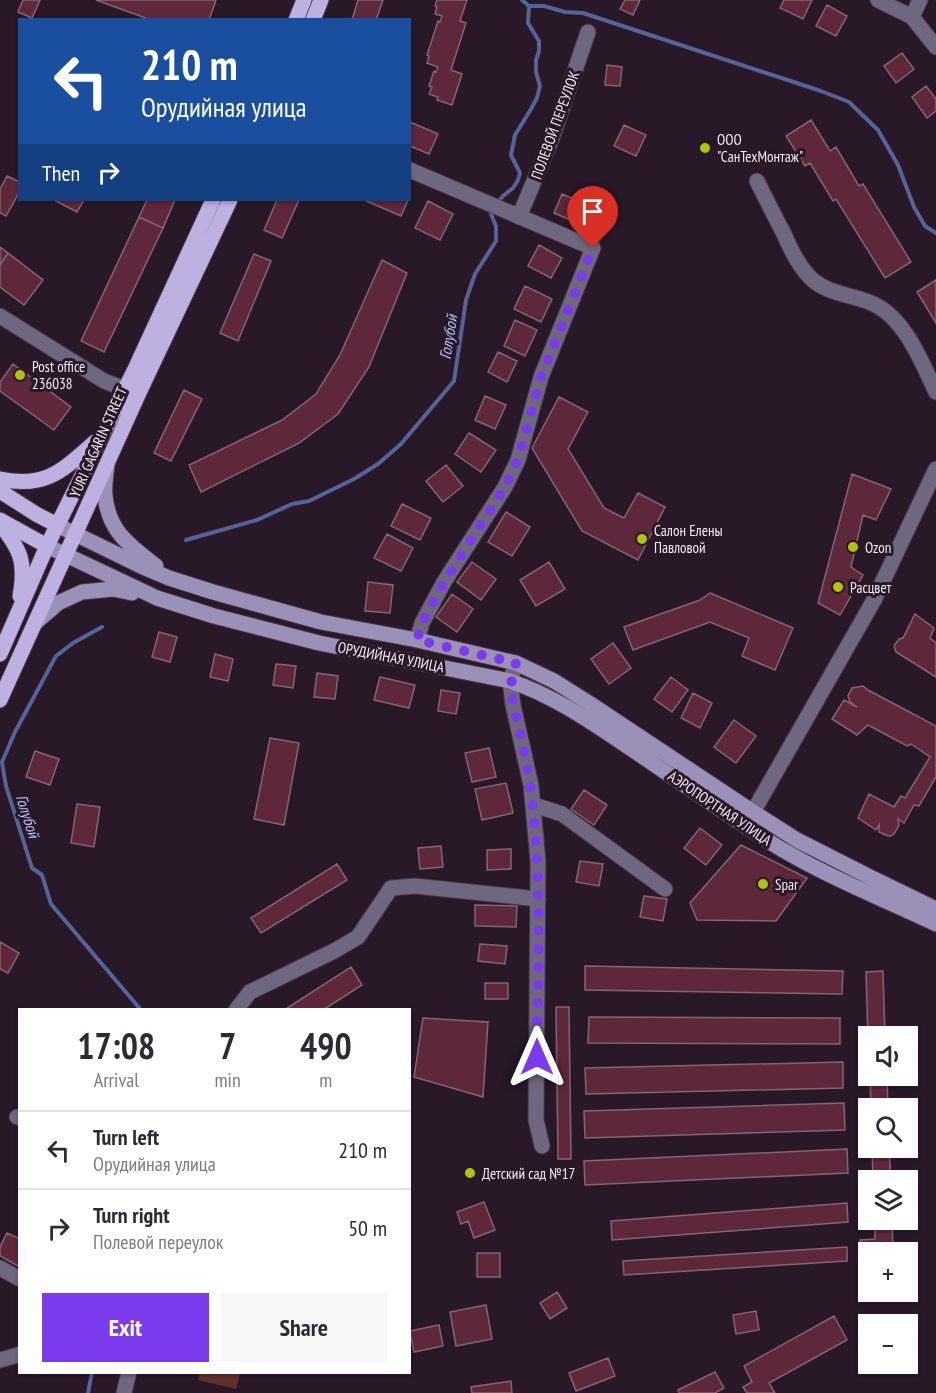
<!DOCTYPE html>
<html lang="en">
<head>
<meta charset="utf-8">
<style>
  body { margin:0; font-family:"PT Sans Narrow",sans-serif; background:#f7f7f7; color:#2b2b33; height:100vh; display:flex; flex-direction:column; font-size:22px; white-space:nowrap }
  * { box-sizing:border-box; margin:0 }
  p { font-size:20px; color:#7c7c81 }
  .icon { flex:none; width:33px; height:33px; fill:none; stroke:currentColor; stroke-width:2; stroke-linecap:round; stroke-linejoin:round }
  .map { position:relative; flex:1; overflow:hidden }
  .panel { position:absolute; left:18px; top:1008px; width:393px; height:366px; display:flex; flex-direction:column; background:#fff; border-radius:0px; box-shadow:0 2px 4px #0004 }
  .panel>* { flex:none }
  .hud { position:absolute; left:18px; top:18px; width:393px; height:183px; border-radius:0px; box-shadow:0 2px 4px #0004; background:#1a4fa0; color:#fff; overflow:hidden }
  .fabs { position:absolute; left:858px; top:1026px; display:grid; gap:12px }
  .fabs a { display:grid; place-items:center; width:60px; height:60px; border-radius:0px; background:#fff; box-shadow:0 2px 4px #0004; font-size:30px }
  .pin { position:absolute; display:grid; place-items:center; width:51px; height:51px; color:#fff; margin:-62px -26px; border-radius:50% 50% 50% 0; rotate:-45deg; box-shadow:0 0 6px #0007 }
  .pin .icon { rotate:45deg }
  .me { position:absolute; width:66px; margin:-33px; rotate:0deg; stroke-linejoin:round; filter:drop-shadow(0 0 4px #0008) }
  .turn { display:flex; align-items:center; gap:21px; height:126px; padding:0 24px; font-size:27px }
  .turn .icon { width:78px; height:78px; stroke-width:2.5 }
  .turn b { display:block; font-size:42px; line-height:51px }
  .then { display:flex; align-items:center; height:57px; padding:0 24px; background:#0003; gap:12px; font-size:22px }
  .eta { display:flex; justify-content:space-evenly; align-items:center; height:102px; text-align:center }
  .eta b { font-size:36px; font-weight:700; line-height:42px }
  .button { display:flex; gap:12px; margin-top:auto; padding:12px 24px }
  .button a { flex:1; height:69px; border-radius:0px; background:#7c3aed; color:#fff; font-size:24px; font-weight:700; line-height:69px; text-align:center }
  .button a+a { background:#f7f7f7; color:#2b2b33 }
  ul { padding:0; list-style:none }
  li { display:flex; align-items:center; gap:18px; height:78px; padding:0 24px; border-top:2px solid #e1e1e2 }
  li div { flex:1 }
  li b { display:block; font-size:22px }
  li em { font-style:normal }
  .map>svg:first-child { display:block }
</style>
</head>
<body>
<div class="map">
<svg width="936" height="1393" viewBox="0 0 936 1393">
  <rect width="100%" height="100%" fill="#291828"/>
  <path fill="#5e312b" d="M200 1373V1372L240 1373 236 1389 198 1380Z"/>
  <g fill="none" stroke-linecap="round" stroke-linejoin="round">
    <path stroke="#536598" stroke-width="4" d="M522 0 529 6H544L565 12 583 13 821 91 849 102 878 130 898 165 914 207 925 226 936 233
      M497 203 503 196 513 188 518 180 520 173 511 155 515 135 531 109 537 98 540 86 536 72V60L539 51V41L528 23 529 6
      M186 540 257 520 292 504 309 501 354 479 378 464 401 444 454 381 466 300 475 274 496 241V226L491 214 493 209
      M102 627 73 643 56 656 15 732 2 762 6 786 32 868 42 875 51 904 141 1010
      M88 1393 92 1372"/>
  </g>
  <path fill="#5e273c" stroke="#83666f" stroke-width="1.5" d="M23 0H40L32 18 18 12Z
    M96 0H216L209 20H151Z
    M358 0H383L376 20H352Z
    M437 0H467L460 21 466 23 451 70 462 74 452 105 437 100 438 97 429 94 432 87 429 86 434 71 436 72 438 67 427 63 429 56 427 55 438 21 440 22 442 16 435 14 437 7 435 6Z
    M625 0H640L633 15 620 9Z
    M784 0H812L803 19 780 8Z
    M827 5 847 16 836 36 816 26Z
    M902 53 914 69 896 83 884 66Z
    M607 65 622 67 620 86 605 85Z
    M926 86 936 99V111L927 118 912 97Z
    M811 120 830 151 836 147 859 186 863 184 911 262 885 278 836 199 833 201 810 163 805 166 786 136Z
    M410 122 438 134 429 154 410 146Z
    M624 125 646 135 636 156 614 146Z
    M7 176 20 182V191L6 216 0 213V189Z
    M562 194 590 206 582 225 554 213Z
    M54 200H84L77 212Z
    M147 200H175L163 228 139 217Z
    M277 200H299L282 238 264 230Z
    M364 200H408L401 216Z
    M428 201 453 214 440 240 415 228Z
    M139 217 163 228 104 352 81 341Z
    M539 245 562 258 551 278 528 266Z
    M0 247 8 253 0 265Z
    M8 253 43 280 24 305 0 287V265Z
    M254 254 271 261 238 341 220 333Z
    M382 260 407 273 369 367 338 414 299 443 201 492 189 465 282 420 316 394 340 355Z
    M936 280V323L917 292Z
    M525 286 552 299 541 322 514 309Z
    M515 320 537 330 525 356 504 346Z
    M498 352 517 361 507 382 488 372Z
    M13 364 71 407 54 430 0 391V382Z
    M184 390 202 399 171 461 154 453Z
    M485 396 506 405 495 429 475 420Z
    M559 397 588 412 568 449 604 508 624 518 638 493 665 507 638 560 582 531 532 448Z
    M469 433 496 450 481 472 455 454Z
    M446 465 463 486 443 502 426 481Z
    M852 474 891 489 876 520 863 515 851 567 863 575 840 615 818 603Z
    M402 504 431 518 420 540 391 526Z
    M506 512 530 527 512 556 488 542Z
    M387 534 413 548 401 571 374 558Z
    M472 562 496 579 481 600 457 582Z
    M549 562 565 589 536 606 520 580Z
    M368 582 393 585 390 613 365 611Z
    M710 593 793 628 775 670 742 656 749 638 710 622 633 650 624 627 700 600Z
    M452 594 473 609 457 632 436 617Z
    M915 614 934 628 930 638 936 643V677L896 652 894 646 899 639 903 638Z
    M159 632 177 637 170 662 152 657Z
    M613 643 631 668 609 684 591 659Z
    M215 654 233 659 228 681 210 677Z
    M276 664 296 666 293 688 273 685Z
    M317 673 338 676 335 699 314 697Z
    M380 677 415 685 409 708 374 700Z
    M671 677 688 690 672 712 654 699Z
    M863 686 868 690 936 726V777L919 806 914 805 904 823 898 819 899 825 894 834 891 836H888L879 832V825L876 830 858 818 869 794 894 807 901 796 905 798 930 757 911 744 907 746 868 725 857 735 832 719 844 700 857 707 850 702 848 696 852 688Z
    M441 690 460 693 456 714 438 711Z
    M693 693 712 703 700 728 681 718Z
    M734 720 756 736 736 763 714 747Z
    M270 738 299 743 284 825 254 819Z
    M489 748 496 777 472 782 465 753Z
    M35 751 59 759 50 785 26 777Z
    M506 783 513 813 482 820 475 789Z
    M584 790 607 805 594 825 571 809Z
    M77 804 100 807 94 847 71 843Z
    M700 828 722 845 706 865 684 848Z
    M741 845 807 878 776 921 697 920 690 903Z
    M441 846 443 867 420 869 418 848Z
    M511 849V869L487 870V850Z
    M580 861 603 864 599 886 576 882Z
    M337 864 347 880 261 933 251 918Z
    M644 896 667 899 663 921 640 917Z
    M475 905 517 906 516 927 475 926Z
    M0 942 19 953 8 973 0 969Z
    M480 944 507 946 505 964 478 961Z
    M585 966 843 971 842 994 585 990Z
    M351 967 362 985 323 1010H284Z
    M883 971 885 1036H868V1038L866 972Z
    M485 983H508V999H485Z
    M556 1007H569L571 1159H558Z
    M589 1017 840 1018V1044L588 1043Z
    M423 1018 488 1022 483 1097 414 1077Z
    M843 1062V1088L586 1094 585 1068Z
    M870 1076H887L888 1108H871Z
    M844 1103 845 1130 585 1138 584 1111Z
    M872 1148H889L891 1180H873Z
    M847 1149 848 1173 585 1185 584 1161Z
    M484 1202 495 1230 474 1238 468 1221 461 1224 457 1212Z
    M847 1203 848 1222 612 1240 611 1221Z
    M875 1220H892L893 1252H868V1276L861 1277 860 1240 875 1239Z
    M7 1233 20 1239V1267L0 1256V1247Z
    M847 1247V1261L624 1275 623 1261Z
    M477 1253H500V1277H477Z
    M557 1292 567 1308 550 1319 540 1303Z
    M486 1305 492 1339 456 1346 450 1312Z
    M756 1311 759 1330 736 1334 733 1315Z
    M834 1316 847 1340 769 1383 775 1393H747L743 1387 752 1382 744 1366Z
    M439 1325 443 1346 414 1352 410 1331Z
    M608 1358 615 1376 576 1391 569 1373Z
    M715 1372 724 1388 715 1393H679L678 1390Z
    M511 1381 512 1393H472L471 1387Z"/>
  <g fill="none" stroke-linecap="round" stroke-linejoin="round">
    <defs>
      <path id="minor" d="M878 0 912 17 936 47
        M912 17 920 0
        M410 170 593 248 541 377 518 460 505 487 444 582 422 623 417 640
        M757 181C766 199 775 217 784 234 790 248 797 263 807 274 822 293 848 294 869 302 904 315 921 361 936 392
        M519 217 552 138 588 32
        M534 805 562 814 665 889
        M753 812 874 600 936 469
        M236 1010 250 992 334 951 358 937 391 888 415 886 538 899
        M17 1117 20 1118
        M0 1268 20 1279
        M0 1360 18 1355 20 1354
        M124 1393 129 1372"/>
      <path id="tertiary" d="M0 316 104 381 125 389
        M516 663 510 681 513 705 531 785 538 861 536 1120 542 1146"/>
      <path id="secondary" d="M107 466C106 475 104 485 105 495 108 531 130 546 156 566
        M57 525 143 567 169 578 213 592 321 622 417 640 516 663 554 681 589 703 753 812 797 840 870 877 936 909
        M47 546 157 598 214 616 319 643 510 681C555 696 594 724 633 750 677 780 721 810 765 839 818 873 879 897 936 924
        M35 623 58 603 82 592 113 589 132 593"/>
      <path id="primary" d="M296 20 304 0
        M313 20 321 0
        M0 479C46 489 63 470 95 442
        M0 491 36 514 57 525
        M0 520 47 546
        M0 524C21 550 26 562 20 596
        M0 654 47 546 136 367 213 200
        M0 700 138 395 230 200"/>
    </defs>
    <use href="#minor" stroke="#463545" stroke-width="17"/>
    <use href="#tertiary" stroke="#463545" stroke-width="17"/>
    <use href="#secondary" stroke="#463545" stroke-width="17"/>
    <use href="#primary" stroke="#463545" stroke-width="17"/>
    <use href="#minor" stroke="#6e677f" stroke-width="15"/>
    <use href="#tertiary" stroke="#6e677f" stroke-width="15"/>
    <use href="#secondary" stroke="#9b90b7" stroke-width="15"/>
    <use href="#primary" stroke="#bfb0e2" stroke-width="15"/>
  </g>
  <g fill="none" stroke-linecap="round" stroke-linejoin="round">
    <path stroke="#7c3aed" stroke-width="10" stroke-dasharray="0 18" d="M537 1057C538 939 546 819 513 705 511 686 510 681 516 663L417 640 422 623 444 582 505 487 518 460 541 377 593 248"/>
  </g>
  <g fill="#aec508" stroke="#291828" stroke-width="2">
    <circle cx="705" cy="148" r="6"/>
    <circle cx="20" cy="375" r="6"/>
    <circle cx="642" cy="539" r="6"/>
    <circle cx="853" cy="547" r="6"/>
    <circle cx="838" cy="587" r="6"/>
    <circle cx="763" cy="884" r="6"/>
    <circle cx="470" cy="1173" r="6"/>
  </g>
  <g text-anchor="middle" dominant-baseline="central" stroke-width="6" stroke-linejoin="round" paint-order="stroke">
    <g font-size="15" fill="#f6eaf5" stroke="#291828">
      <text transform="translate(555 125) rotate(-70)">ПОЛЕВОЙ ПЕРЕУЛОК</text>
      <text transform="translate(98 442) rotate(-66)">YURI GAGARIN STREET</text>
      <text transform="translate(391 657) rotate(11)">ОРУДИЙНАЯ УЛИЦА</text>
      <text transform="translate(720 808) rotate(34)">АЭРОПОРТНАЯ УЛИЦА</text>
    </g>
    <g font-size="15" fill="#f6eaf5" stroke="#291828" text-anchor="start">
      <text x="717" y="139">ООО<tspan x="717" dy="17">"СанТехМонтаж"</tspan></text>
      <text x="32" y="366">Post office<tspan x="32" dy="17">236038</tspan></text>
      <text x="654" y="530">Салон Елены<tspan x="654" dy="17">Павловой</tspan></text>
      <text x="865" y="547">Ozon</text>
      <text x="850" y="587">Расцвет</text>
      <text x="775" y="884">Spar</text>
      <text x="482" y="1173">Детский сад №17</text>
    </g>
    <g font-size="16" font-style="italic" fill="#b2c4f2" stroke="#291828">
      <text transform="translate(448 337) rotate(-81)">Голубой</text>
      <text transform="translate(28 816) rotate(72)">Голубой</text>
    </g>
  </g>
</svg>
<div class="fabs">
<a><svg class="icon" aria-label="sound" viewBox="0 0 24 24"><path d="M4 9h4l5-4v14l-5-4H4zM17 9q2 3 0 6"/></svg></a>
<a><svg class="icon" aria-label="search" viewBox="0 0 24 24"><circle cx="10" cy="10" r="6"/><path d="M15 15l6 6"/></svg></a>
<a><svg class="icon" aria-label="layers" viewBox="0 0 24 24"><path d="M12 4l9 5-9 5-9-5zM3 14l9 5 9-5"/></svg></a>
<a>+</a>
<a>−</a>
</div>
<div class="pin" style="left:593px;top:248px;background:#d93025"><svg class="icon" aria-label="arrive" viewBox="0 0 24 24"><path d="M6 21V4h12l-3 4 3 4H6"/></svg></div>
<svg class="me" style="left:537px;top:1057px" viewBox="-20 -20 40 40"><path d="M0-17L14 15 0 8-14 15z" fill="#7c3aed" stroke="#fff" stroke-width="4"/></svg>
<div class="hud">
<div class="turn"><svg class="icon" aria-label="left" viewBox="0 0 24 24"><path d="M17 20v-9H6M10 6l-5 5 5 5"/></svg><div><b>210 m</b>Орудийная улица</div></div>
<div class="then">Then<svg class="icon" aria-label="right" viewBox="0 0 24 24"><path d="M7 20v-9h11M14 6l5 5-5 5"/></svg></div>
</div>
<section class="panel">
<div class="eta">
<div><b>17:08</b><p>Arrival</p></div>
<div><b>7</b><p>min</p></div>
<div><b>490</b><p>m</p></div>
</div>
<ul>
<li><svg class="icon" aria-label="left" viewBox="0 0 24 24"><path d="M17 20v-9H6M10 6l-5 5 5 5"/></svg><div><b>Turn left</b><p>Орудийная улица</p></div><em>210 m</em></li>
<li><svg class="icon" aria-label="right" viewBox="0 0 24 24"><path d="M7 20v-9h11M14 6l5 5-5 5"/></svg><div><b>Turn right</b><p>Полевой переулок</p></div><em>50 m</em></li>
</ul>
<div class="button"><a>Exit</a><a>Share</a></div>
</section>
</div>
</body>
</html>
